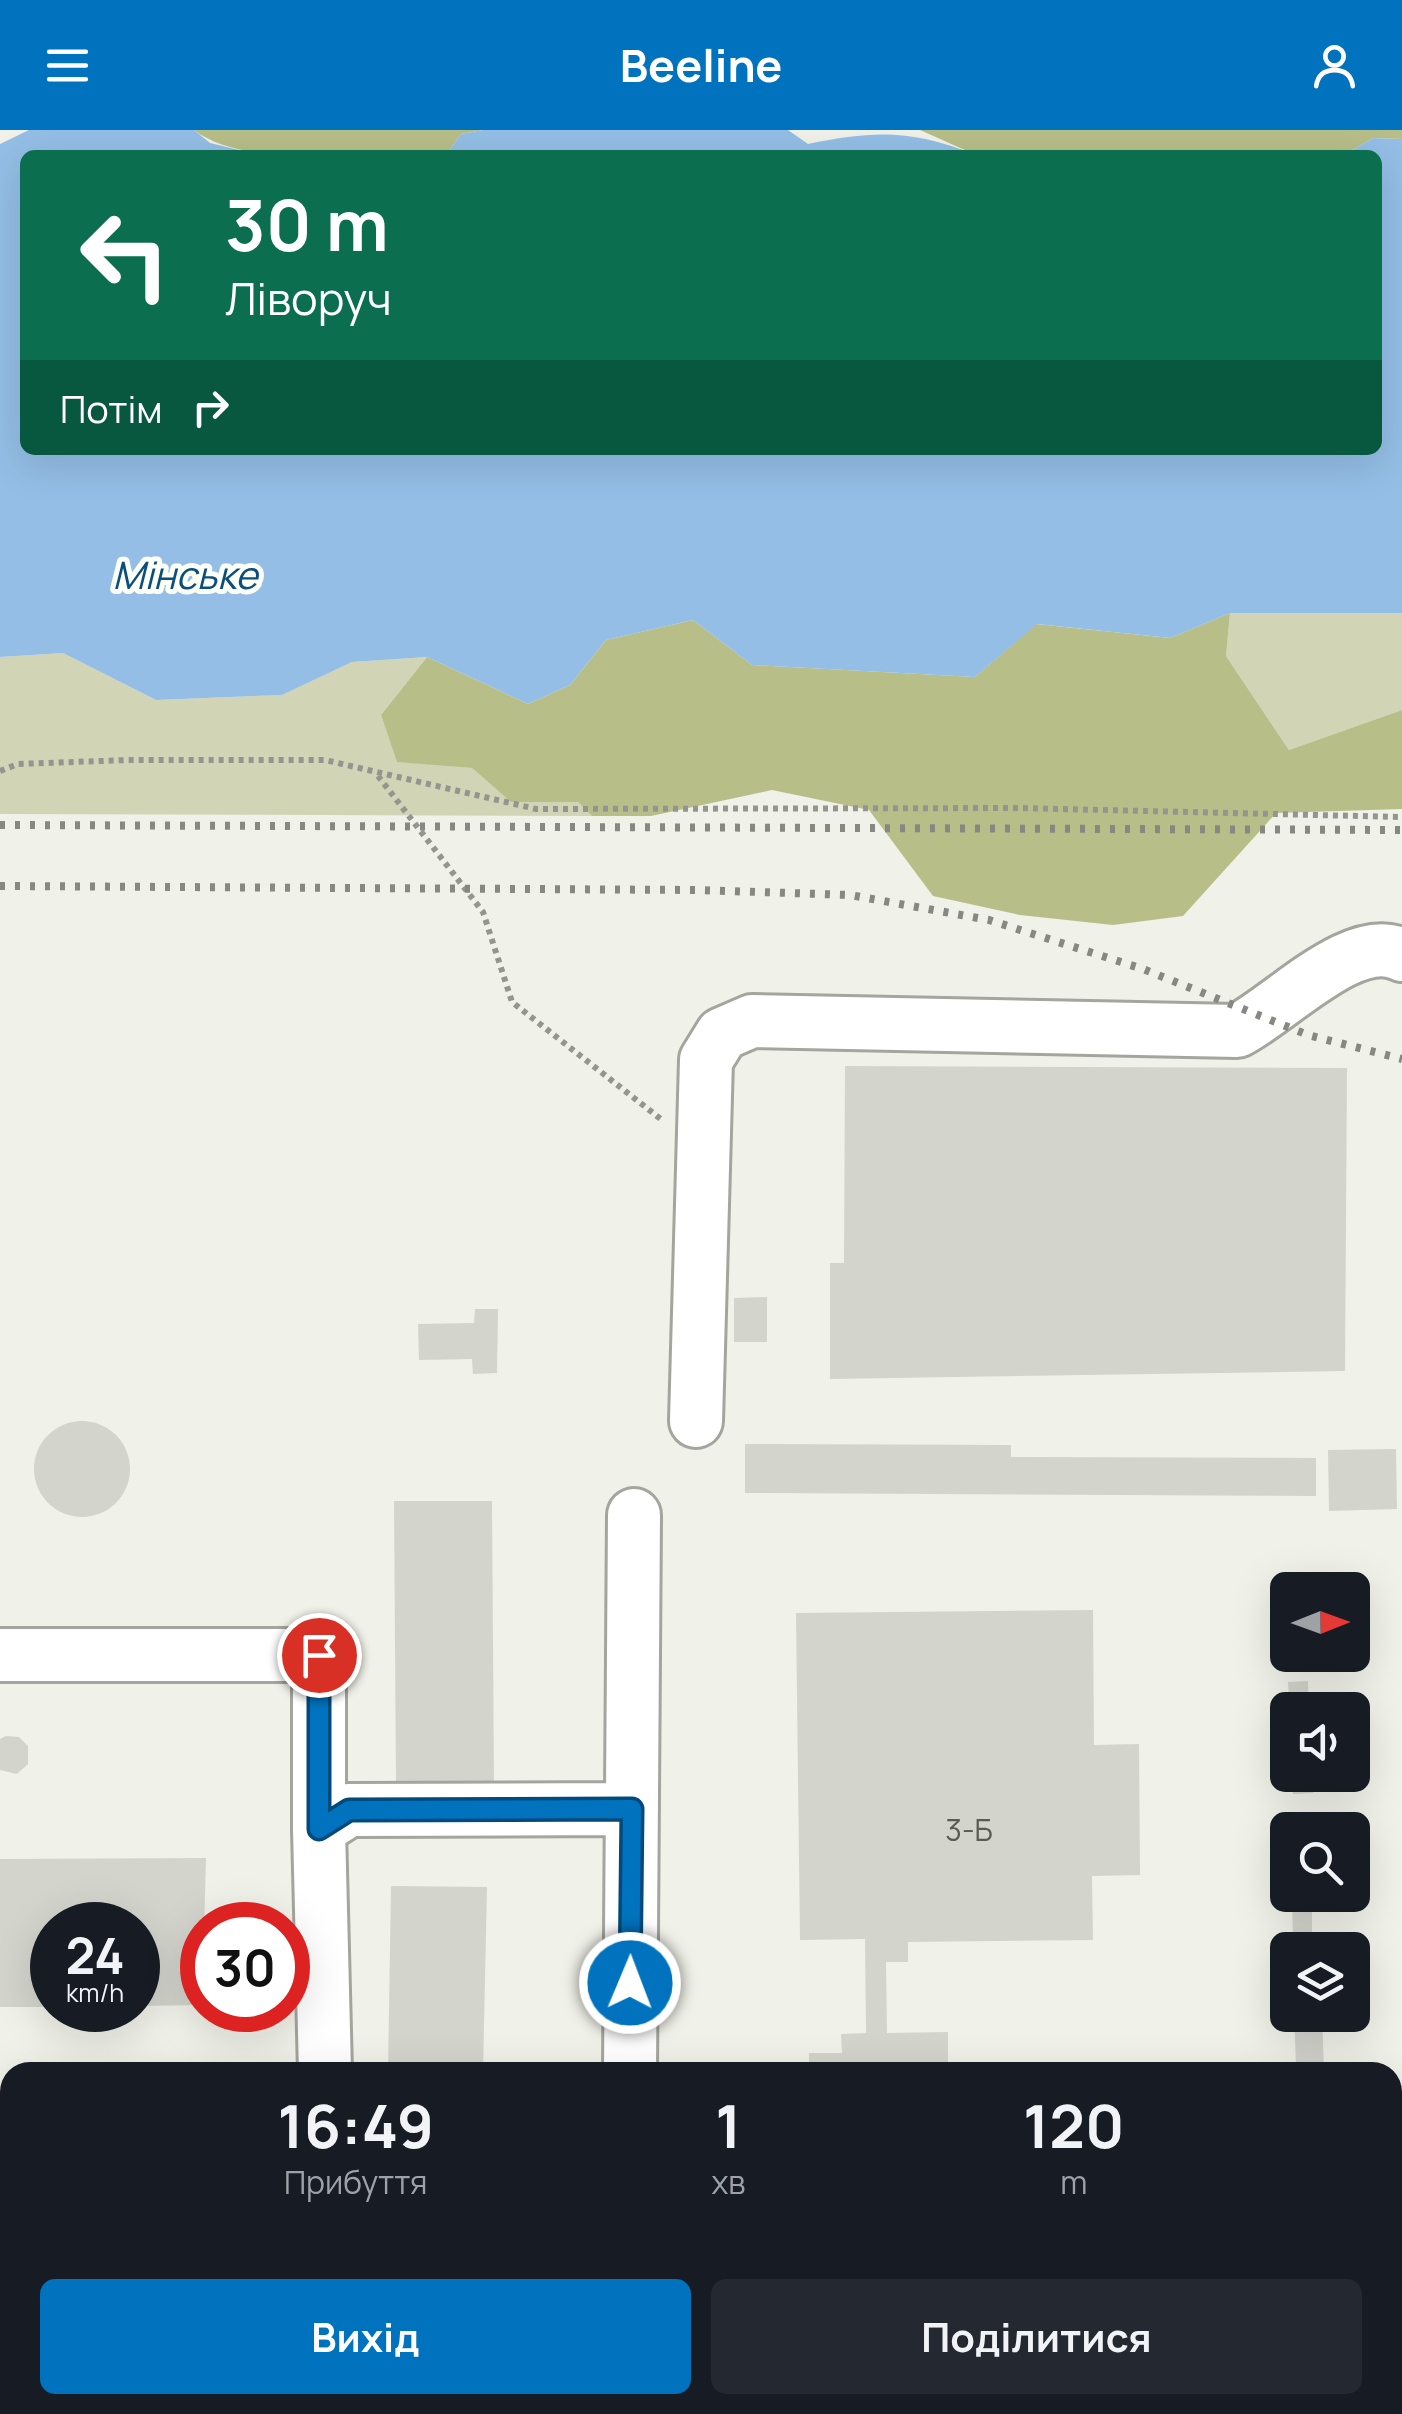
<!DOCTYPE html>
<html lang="uk">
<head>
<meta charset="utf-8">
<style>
  body { margin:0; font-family:Manrope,sans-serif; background:#242831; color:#f1f3f6; height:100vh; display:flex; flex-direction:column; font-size:38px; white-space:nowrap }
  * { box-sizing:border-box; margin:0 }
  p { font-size:32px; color:#9ea1a6 }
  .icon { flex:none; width:55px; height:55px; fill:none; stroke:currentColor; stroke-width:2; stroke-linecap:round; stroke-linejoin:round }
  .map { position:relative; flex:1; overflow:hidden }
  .sheet { position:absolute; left:0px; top:1932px; width:1402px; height:352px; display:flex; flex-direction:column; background:#171b24; border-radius:30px 30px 0 0; box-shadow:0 10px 40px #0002 }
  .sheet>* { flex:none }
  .hud { position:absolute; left:20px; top:20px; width:1362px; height:305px; border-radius:15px; box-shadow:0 10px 40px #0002; background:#0b6e4f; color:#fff; overflow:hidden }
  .needle { width:65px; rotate:89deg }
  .controls { position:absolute; left:1270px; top:1442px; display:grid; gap:20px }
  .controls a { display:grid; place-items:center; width:100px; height:100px; border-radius:15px; background:#171b24; box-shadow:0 10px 40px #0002; font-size:50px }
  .speed { position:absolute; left:30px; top:1772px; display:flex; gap:20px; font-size:50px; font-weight:700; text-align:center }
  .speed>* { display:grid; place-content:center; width:130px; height:130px; border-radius:50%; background:#171b24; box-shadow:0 10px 40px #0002; line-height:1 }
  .speed small { font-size:25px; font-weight:400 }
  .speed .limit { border:15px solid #d22; background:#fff; color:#111 }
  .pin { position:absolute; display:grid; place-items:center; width:85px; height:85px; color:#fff; margin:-42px; border:5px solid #fff; border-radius:50%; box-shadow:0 2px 10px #0007 }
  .me { position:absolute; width:110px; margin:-55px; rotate:1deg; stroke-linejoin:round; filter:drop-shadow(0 0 8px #0008) }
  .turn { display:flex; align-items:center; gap:35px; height:210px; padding:0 40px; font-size:45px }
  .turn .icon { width:130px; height:130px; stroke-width:2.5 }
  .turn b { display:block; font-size:70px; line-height:85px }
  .then { display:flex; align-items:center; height:95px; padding:0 40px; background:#0003; gap:20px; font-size:38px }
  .eta { display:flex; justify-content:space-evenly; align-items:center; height:170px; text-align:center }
  .eta b { font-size:60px; font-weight:700; line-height:70px }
  .cta { display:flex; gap:20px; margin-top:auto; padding:20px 40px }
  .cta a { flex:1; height:115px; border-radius:15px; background:#0172bd; color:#fff; font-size:40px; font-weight:700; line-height:115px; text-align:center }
  .cta a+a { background:#242831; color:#f1f3f6 }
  header { display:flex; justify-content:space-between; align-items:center; height:130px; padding:0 40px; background:#0172bd; color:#fff; font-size:45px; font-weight:700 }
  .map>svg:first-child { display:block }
</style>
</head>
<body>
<header><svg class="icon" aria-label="menu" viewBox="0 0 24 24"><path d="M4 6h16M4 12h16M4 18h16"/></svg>Beeline<svg class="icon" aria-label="person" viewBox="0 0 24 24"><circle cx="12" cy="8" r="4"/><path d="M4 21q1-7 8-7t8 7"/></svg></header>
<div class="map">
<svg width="1402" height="2284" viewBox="0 0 1402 2284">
  <rect width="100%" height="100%" fill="#f0f1e8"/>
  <path fill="#d1d5b5" d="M1230 483H1402V580L1289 620 1226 526Z
    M63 523 156 570 282 565 352 532 427 527 381 585 397 631 472 638 511 672H578L592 686 0 684V527Z"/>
  <path fill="#b8be88" d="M194 0H483L461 4 446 25C380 25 245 40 194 0Z
    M920 0H1402V9L1373 8 1344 25H976Z
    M1230 483 1226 526 1289 620 1402 580V679L1276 683 1183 786 1113 795 1020 785 933 766 869 680 772 660 651 686H592L578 672H511L472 638 397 632 381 585 427 527 528 574 570 555 606 510 693 490 752 535 975 547 1036 494 1170 508Z"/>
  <path fill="#94bee6" d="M29 0H194L210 13 260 25H25V320H1378V25H1344L1373 8 1402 9V483H1230L1170 508 1037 494 975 547 752 535 693 490 606 510 570 555 528 574 427 527 352 532 282 565 156 570 63 523 0 527V14Z
    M483 0H788L808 14C876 0 913 0 976 25H446L461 4Z"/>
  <path fill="#d3d4cc" d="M845 936 1347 938 1345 1241 830 1249V1133H844Z
    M767 1167V1212H734V1168Z
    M475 1179H498L497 1243 473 1244 472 1229 419 1230 418 1194 474 1193Z
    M34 1339a48 48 0 1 1 96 0a48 48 0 1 1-96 0Z
    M745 1314 1011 1315V1327L1316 1328V1366L745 1363Z
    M1396 1319 1397 1379 1329 1381 1328 1320Z
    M394 1371H492L494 1654 396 1655Z
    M1093 1480 1094 1615 1139 1614 1140 1745 1092 1746 1093 1810 908 1812V1832H886L887 1903 948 1902V1939H966V1942H809V1923H842L841 1904 866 1903 865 1809 800 1810 796 1483Z
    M1308 1551 1309 1580H1290L1288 1552Z
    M6 1606 19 1607 28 1616V1634L17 1644 0 1640V1609Z
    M1292 1645H1312L1313 1663 1293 1664Z
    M206 1728 202 1875 138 1876V1795H52V1877H0V1729Z
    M391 1756 487 1757 483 1942H388Z
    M1292 1765H1312V1809L1293 1810Z
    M308 1833V1874L288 1875V1834Z
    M1294 1885H1322L1324 1942H1143L1296 1934Z
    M91 2275H128L129 2284H91Z
    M1218 2275H1317V2284H1218Z"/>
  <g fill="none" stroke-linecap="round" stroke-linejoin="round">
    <defs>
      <path id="minor" d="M696 1291 706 930 722 904 752 891 1237 901C1281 879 1354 800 1402 825
        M0 1525H319V1699
        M325 1942 319 1699 349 1680 632 1679
        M630 1942 634 1385
        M0 1996 10 1997
        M628 2284V2275"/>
    </defs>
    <use href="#minor" stroke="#a4a59d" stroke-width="58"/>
    <path stroke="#95958f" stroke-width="6" stroke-dasharray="5 5" stroke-linecap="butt" d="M0 641 18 634 128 630H325L536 679 1018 678 1402 687
      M378 646 483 782 512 872 662 990
      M690 1938 809 1939"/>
    <use href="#minor" stroke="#fff" stroke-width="52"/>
    <path stroke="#888882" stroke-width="8" stroke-dasharray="5 10" stroke-linecap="butt" d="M0 695 1402 700
      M0 756 698 760 850 765 989 790 1143 839 1308 905 1402 929"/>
  </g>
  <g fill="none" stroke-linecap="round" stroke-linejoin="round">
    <defs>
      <path id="route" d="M319 1525V1699L349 1680 632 1679 630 1853"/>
    </defs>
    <use href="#route" stroke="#014a7b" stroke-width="25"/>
    <use href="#route" stroke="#0172bd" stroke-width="18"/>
  </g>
  <g text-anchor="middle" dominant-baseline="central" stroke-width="10" stroke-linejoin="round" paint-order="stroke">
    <g font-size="30" fill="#5a5a56">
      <text x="969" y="1699">3-Б</text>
    </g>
    <g font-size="38" font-style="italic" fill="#0a4d7f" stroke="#fdfef6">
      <text x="185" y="444">Мінське</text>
    </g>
  </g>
</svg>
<div class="controls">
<a><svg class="needle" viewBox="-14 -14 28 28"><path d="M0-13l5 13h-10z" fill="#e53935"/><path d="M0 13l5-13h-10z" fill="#9ea1a6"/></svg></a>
<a><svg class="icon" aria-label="sound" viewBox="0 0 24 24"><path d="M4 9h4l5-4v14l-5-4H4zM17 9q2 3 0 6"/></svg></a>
<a><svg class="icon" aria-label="search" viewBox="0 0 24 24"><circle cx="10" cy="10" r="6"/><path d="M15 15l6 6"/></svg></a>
<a><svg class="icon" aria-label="layers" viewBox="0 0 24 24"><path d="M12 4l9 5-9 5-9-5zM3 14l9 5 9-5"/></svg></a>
</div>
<div class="speed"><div>24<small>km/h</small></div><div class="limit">30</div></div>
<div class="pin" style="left:319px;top:1525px;background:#d93025"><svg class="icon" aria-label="arrive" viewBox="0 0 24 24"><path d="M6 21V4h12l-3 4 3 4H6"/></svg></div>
<svg class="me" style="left:630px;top:1853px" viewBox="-20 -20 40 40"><circle r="17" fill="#0172bd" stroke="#fff" stroke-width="3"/><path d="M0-11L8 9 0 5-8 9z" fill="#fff"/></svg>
<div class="hud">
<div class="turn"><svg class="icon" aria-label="left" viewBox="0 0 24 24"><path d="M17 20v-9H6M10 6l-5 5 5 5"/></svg><div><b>30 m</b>Ліворуч</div></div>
<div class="then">Потім<svg class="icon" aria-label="right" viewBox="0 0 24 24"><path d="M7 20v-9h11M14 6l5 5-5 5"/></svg></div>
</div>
<section class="sheet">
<div class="eta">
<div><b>16:49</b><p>Прибуття</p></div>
<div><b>1</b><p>хв</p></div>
<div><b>120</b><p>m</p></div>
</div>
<div class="cta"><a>Вихід</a><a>Поділитися</a></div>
</section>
</div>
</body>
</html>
